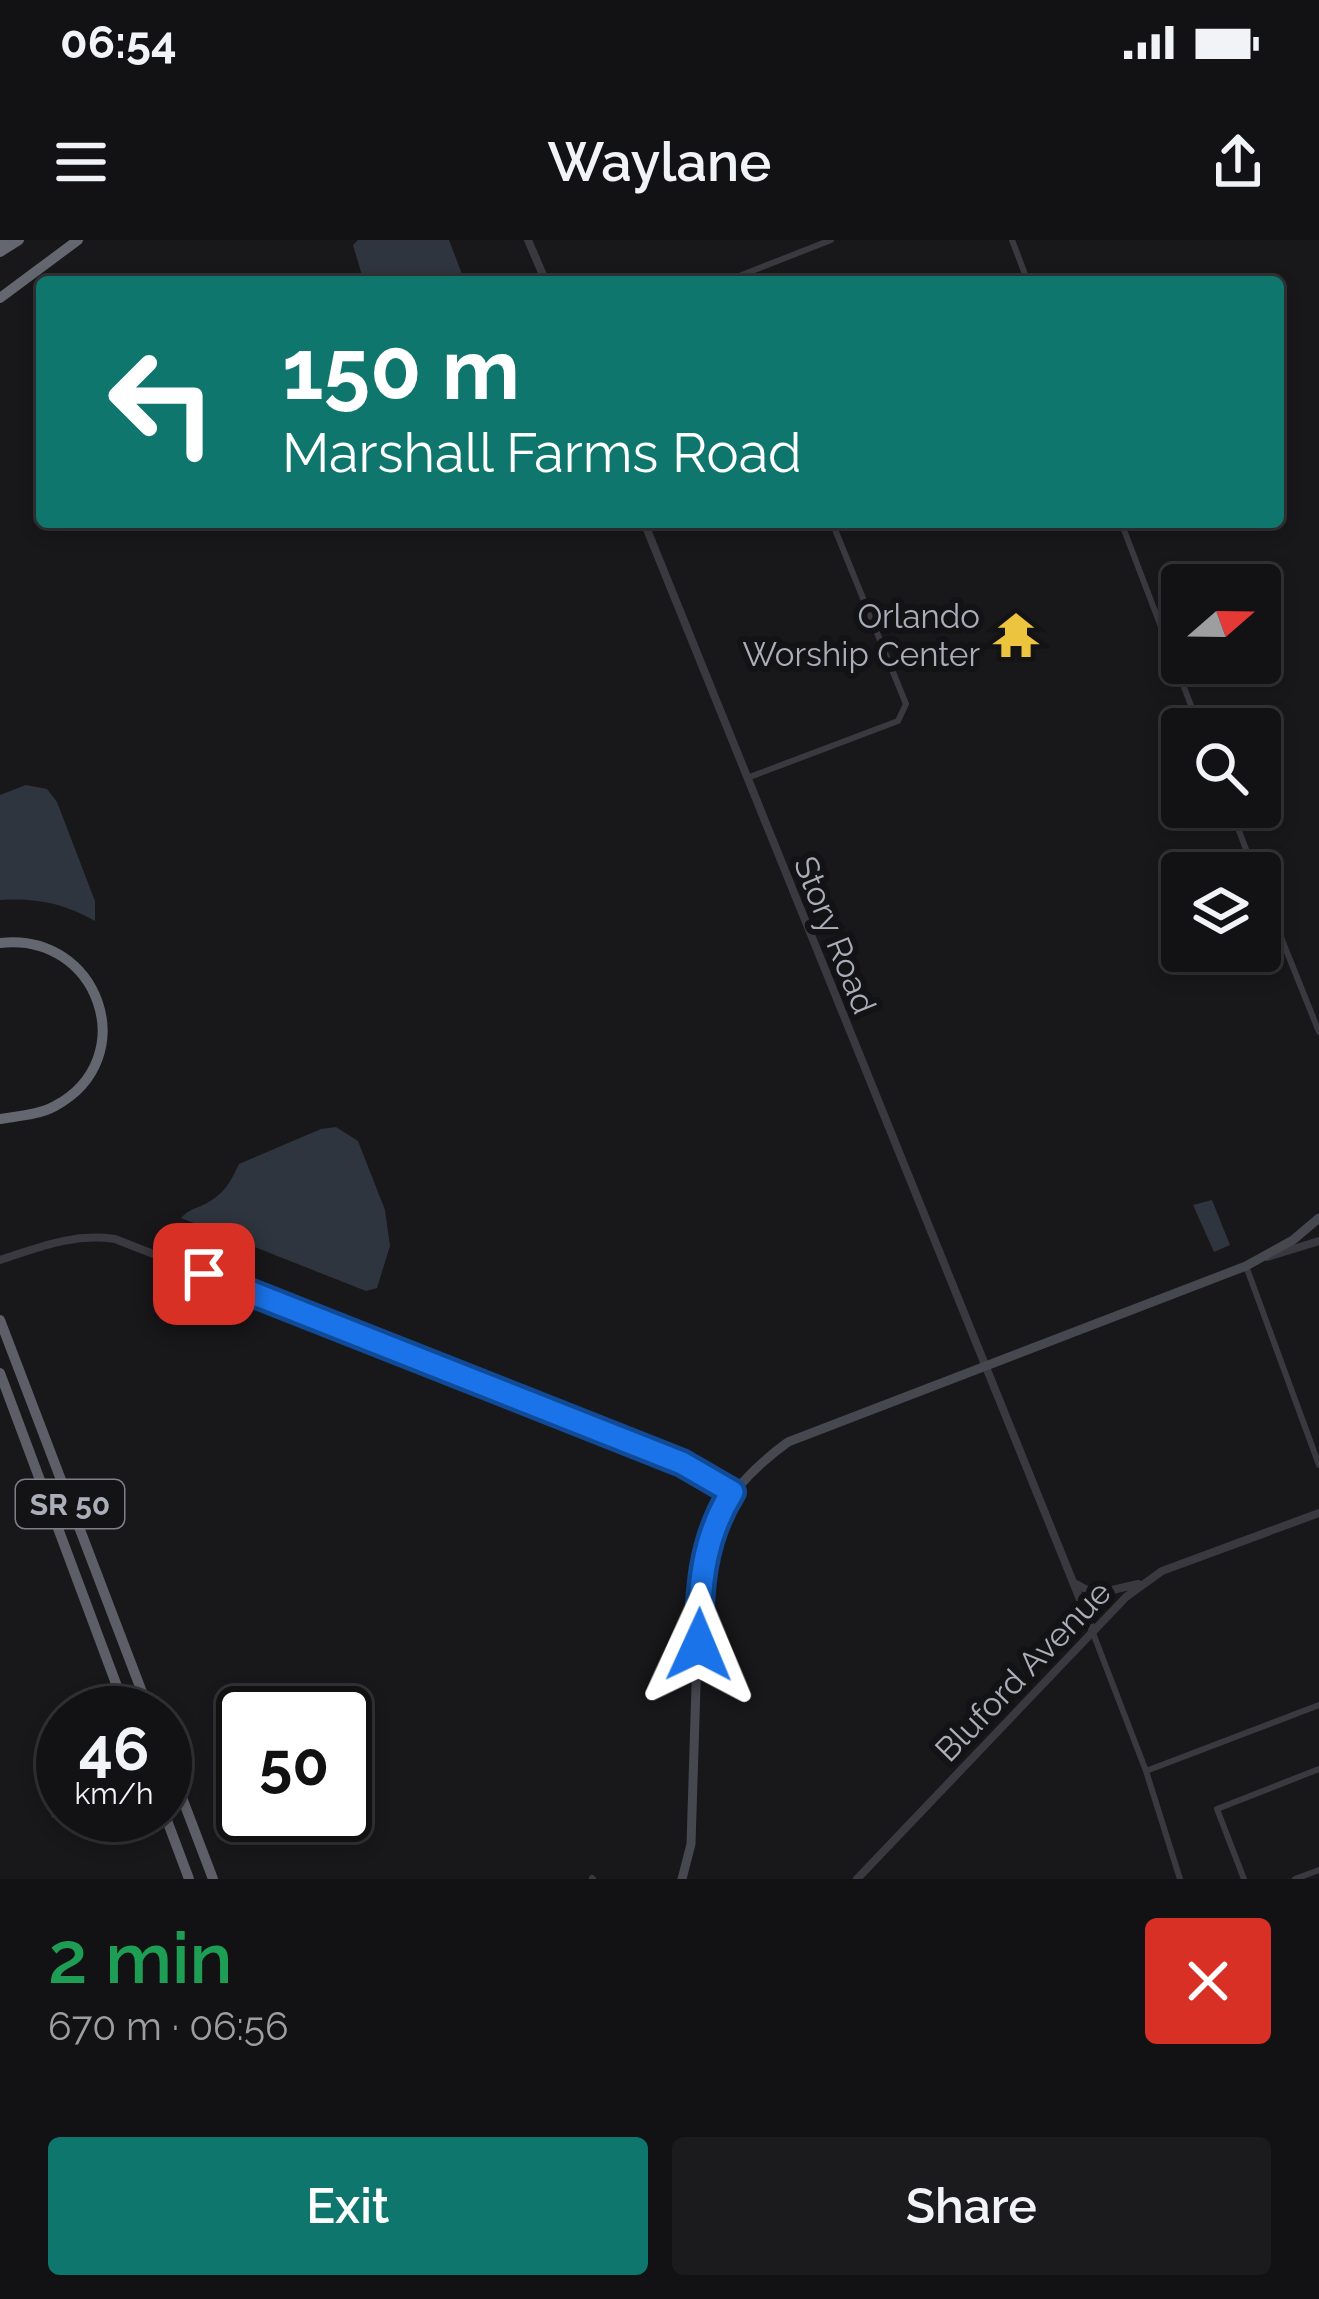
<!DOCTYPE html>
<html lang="en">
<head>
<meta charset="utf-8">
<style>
  body { margin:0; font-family:Raleway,sans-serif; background:#1b1b1d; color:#f1f3f6; height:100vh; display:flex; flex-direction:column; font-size:45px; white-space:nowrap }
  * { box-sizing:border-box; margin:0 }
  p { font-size:39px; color:#9c9ea0 }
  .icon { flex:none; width:66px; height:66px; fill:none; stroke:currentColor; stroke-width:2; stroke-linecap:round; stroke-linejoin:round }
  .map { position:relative; height:1639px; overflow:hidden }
  .details { display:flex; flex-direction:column; background:#121214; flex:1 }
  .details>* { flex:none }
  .top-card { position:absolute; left:36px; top:36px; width:1248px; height:252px; border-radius:12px; box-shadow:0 6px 18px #0003,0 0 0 3px #313234; background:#0f766e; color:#fff; overflow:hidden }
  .needle { width:78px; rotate:70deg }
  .buttons { position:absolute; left:1161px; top:324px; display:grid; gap:24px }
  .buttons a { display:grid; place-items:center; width:120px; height:120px; border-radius:12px; background:#121214; box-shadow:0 6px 18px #0003,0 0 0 3px #313234; font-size:60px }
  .speed { position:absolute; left:36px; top:1446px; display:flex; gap:24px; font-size:60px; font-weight:700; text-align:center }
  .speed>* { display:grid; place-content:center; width:156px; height:156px; border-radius:50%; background:#121214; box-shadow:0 6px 18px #0003,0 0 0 3px #313234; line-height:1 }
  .speed small { font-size:30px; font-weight:400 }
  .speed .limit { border:6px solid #111; border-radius:18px; background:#fff; color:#111 }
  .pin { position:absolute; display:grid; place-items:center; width:102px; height:102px; color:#fff; margin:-51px; border-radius:24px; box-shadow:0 6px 18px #0006 }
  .me { position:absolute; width:132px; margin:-66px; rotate:1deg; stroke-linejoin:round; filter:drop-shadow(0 0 9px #0008) }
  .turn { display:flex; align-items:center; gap:42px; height:252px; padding:0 48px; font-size:54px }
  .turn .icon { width:156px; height:156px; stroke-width:2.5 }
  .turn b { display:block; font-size:84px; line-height:102px }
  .round { display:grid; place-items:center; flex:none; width:126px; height:126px; border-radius:12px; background:#1b1b1d }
  .head { display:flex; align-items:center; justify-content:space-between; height:204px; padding:0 48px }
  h1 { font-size:72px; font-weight:600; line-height:90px; color:#1e9e55 }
  .primary-button { display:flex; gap:24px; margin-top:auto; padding:24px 48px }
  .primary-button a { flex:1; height:138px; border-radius:12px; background:#0f766e; color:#fff; font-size:48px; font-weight:600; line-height:138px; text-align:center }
  .primary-button a+a { background:#1b1b1d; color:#f1f3f6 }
  .status { display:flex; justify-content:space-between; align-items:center; height:84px; padding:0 60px; background:#121214; direction:ltr }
  .status svg { height:33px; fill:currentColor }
  header { display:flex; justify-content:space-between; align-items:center; height:156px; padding:0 48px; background:#121214; font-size:54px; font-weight:600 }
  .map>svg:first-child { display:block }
</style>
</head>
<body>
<div class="status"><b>06:54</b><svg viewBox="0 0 49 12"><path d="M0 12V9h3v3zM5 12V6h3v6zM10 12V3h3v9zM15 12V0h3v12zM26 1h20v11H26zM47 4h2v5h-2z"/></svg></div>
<header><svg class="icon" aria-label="menu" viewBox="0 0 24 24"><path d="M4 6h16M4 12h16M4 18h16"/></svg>Waylane<svg class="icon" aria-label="share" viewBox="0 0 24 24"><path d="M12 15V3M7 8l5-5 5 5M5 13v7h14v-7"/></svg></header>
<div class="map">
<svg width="1319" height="1639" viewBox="0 0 1319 1639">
  <rect width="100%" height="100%" fill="#18181a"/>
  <path fill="#2e353e" d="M358 0H449L465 42H364L353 5Z
    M26 545 47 549 57 562 95 661V681C63 663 36 658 0 660V555Z
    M336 887 358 901 385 970 390 1006 377 1048 366 1051 181 978C190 968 196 969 207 963 225 953 231 941 239 924L321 889Z
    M1212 960 1230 1005 1214 1012 1193 965Z"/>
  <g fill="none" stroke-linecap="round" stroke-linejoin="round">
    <path stroke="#39393f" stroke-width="6" d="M1012 0 1028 42
      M724 42 831 0
      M1121 282 1200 489
      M747 538 898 481 906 464 832 282
      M1230 567 1255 633
      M1260 645 1319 792
      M1246 1026 1319 1225
      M1093 1393 1146 1531 1180 1639
      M1146 1531 1319 1465
      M54 1575 63 1572
      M592 1638 593 1639
      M1244 1639 1217 1569 1319 1529
      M1295 1639 1319 1630"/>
    <path stroke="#39393f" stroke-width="8" d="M528 0 546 42
      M644 282 1092 1389
      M1267 1017 1319 1001
      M0 1020C40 1007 73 993 115 999L527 1160 682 1223 732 1251
      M1074 1343 1095 1354 1138 1344
      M857 1639 1126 1357 1162 1331 1319 1273"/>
    <path stroke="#47484f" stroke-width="9" d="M682 1639 691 1604 699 1352C710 1279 729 1245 788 1202L1246 1026 1293 1000 1319 978"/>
    <path stroke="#5d5e67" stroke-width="10" d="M0 1080 150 1473
      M0 1133 127 1473
      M165 1513 213 1639
      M165 1575 189 1639"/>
    <path stroke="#656770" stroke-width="10" d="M0 2 4 0
      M0 12 19 0
      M0 58 78 0
      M0 703C98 691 144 818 55 866 39 875 18 876 0 879"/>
  </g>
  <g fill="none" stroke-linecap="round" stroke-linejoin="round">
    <defs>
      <path id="route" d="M204 1034 682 1223 732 1252C702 1300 699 1349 699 1405"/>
    </defs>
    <use href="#route" stroke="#114b97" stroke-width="30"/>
    <use href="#route" stroke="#1a73e8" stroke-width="21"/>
  </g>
  <defs>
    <symbol id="temple-bare" viewBox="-9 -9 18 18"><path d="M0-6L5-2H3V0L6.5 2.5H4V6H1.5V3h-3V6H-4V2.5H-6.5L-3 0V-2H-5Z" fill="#ecc43d" stroke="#131315" stroke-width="2.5" paint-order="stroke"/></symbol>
  </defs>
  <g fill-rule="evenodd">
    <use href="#temple-bare" x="983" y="362" width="66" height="66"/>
  </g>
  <g text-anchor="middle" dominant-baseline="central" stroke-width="12" stroke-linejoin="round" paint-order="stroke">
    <rect fill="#131315" stroke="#7d8088" stroke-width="3" x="16" y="1240" width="108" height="48" rx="9"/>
    <g font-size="30" font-weight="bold" fill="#abaeb9">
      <text x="70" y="1264">SR 50</text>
    </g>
    <g font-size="33" fill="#abaeb9" stroke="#131315" text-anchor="end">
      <text x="980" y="376">Orlando<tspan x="980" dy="38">Worship Center</tspan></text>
    </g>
    <g font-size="33" fill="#abaeb9" stroke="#131315">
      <text transform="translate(835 695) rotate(68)">Story Road</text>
      <text transform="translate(1023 1431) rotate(-46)">Bluford Avenue</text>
    </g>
  </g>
</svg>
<div class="buttons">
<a><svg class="needle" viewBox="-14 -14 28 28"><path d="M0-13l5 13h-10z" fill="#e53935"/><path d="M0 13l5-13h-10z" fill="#9c9ea0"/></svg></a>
<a><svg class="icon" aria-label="search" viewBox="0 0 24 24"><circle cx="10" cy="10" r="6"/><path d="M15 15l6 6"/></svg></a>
<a><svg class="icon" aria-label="layers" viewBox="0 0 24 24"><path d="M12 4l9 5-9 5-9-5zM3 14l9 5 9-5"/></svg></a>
</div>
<div class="speed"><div>46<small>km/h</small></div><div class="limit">50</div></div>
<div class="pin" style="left:204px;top:1034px;background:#d93025"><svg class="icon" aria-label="arrive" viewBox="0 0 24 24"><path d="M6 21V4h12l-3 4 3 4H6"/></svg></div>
<svg class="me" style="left:699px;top:1405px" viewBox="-20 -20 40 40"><path d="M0-17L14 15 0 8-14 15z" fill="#1a73e8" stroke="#fff" stroke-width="4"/></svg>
<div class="top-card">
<div class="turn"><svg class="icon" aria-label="left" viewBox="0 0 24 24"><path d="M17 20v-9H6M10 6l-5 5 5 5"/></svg><div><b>150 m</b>Marshall Farms Road</div></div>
</div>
</div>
<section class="details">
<div class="head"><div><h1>2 min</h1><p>670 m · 06:56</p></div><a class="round" style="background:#d93025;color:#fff"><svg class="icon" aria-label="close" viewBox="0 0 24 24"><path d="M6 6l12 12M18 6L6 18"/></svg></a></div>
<div class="primary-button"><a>Exit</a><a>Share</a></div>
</section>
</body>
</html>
